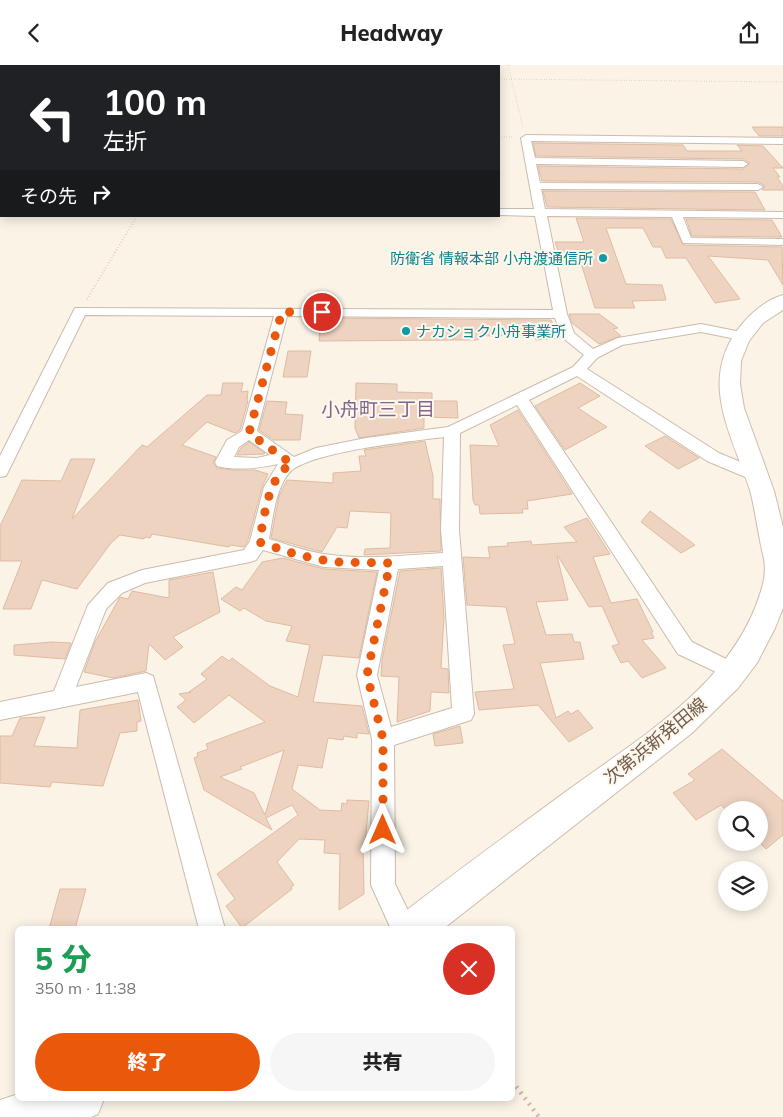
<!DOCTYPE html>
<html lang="ja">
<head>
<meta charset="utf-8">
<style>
  body { margin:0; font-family:Mulish,"Noto Sans JP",sans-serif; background:#f6f6f6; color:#222; height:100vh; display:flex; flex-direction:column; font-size:19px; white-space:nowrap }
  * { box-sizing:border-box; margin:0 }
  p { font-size:16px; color:#767676 }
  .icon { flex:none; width:28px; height:28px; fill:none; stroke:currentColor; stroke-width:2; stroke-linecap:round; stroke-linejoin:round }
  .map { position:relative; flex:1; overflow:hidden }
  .details { position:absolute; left:15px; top:861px; width:500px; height:175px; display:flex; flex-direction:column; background:#fff; border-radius:8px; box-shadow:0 2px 12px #0003 }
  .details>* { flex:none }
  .banner { position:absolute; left:0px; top:0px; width:500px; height:152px; box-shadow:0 2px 12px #0003; background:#202124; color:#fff; overflow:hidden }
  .fabs { position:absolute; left:718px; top:736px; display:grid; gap:10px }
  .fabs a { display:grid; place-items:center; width:50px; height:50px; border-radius:50%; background:#fff; box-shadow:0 2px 12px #0003; font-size:25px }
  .pin { position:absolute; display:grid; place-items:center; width:42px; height:42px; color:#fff; margin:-21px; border:2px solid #fff; border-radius:50%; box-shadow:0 1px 5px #0007 }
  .me { position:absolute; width:55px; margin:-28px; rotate:0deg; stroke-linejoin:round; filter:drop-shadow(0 0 4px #0008) }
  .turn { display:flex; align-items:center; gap:18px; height:105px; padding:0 20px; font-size:22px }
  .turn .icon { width:65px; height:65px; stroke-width:2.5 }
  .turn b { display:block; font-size:35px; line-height:42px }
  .then { display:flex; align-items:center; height:48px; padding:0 20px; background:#0003; gap:10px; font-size:19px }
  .round { display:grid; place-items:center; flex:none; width:52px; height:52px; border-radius:26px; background:#f6f6f6 }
  .headline { display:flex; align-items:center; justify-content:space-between; height:85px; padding:0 20px }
  h1 { font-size:30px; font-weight:800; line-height:38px; color:#1e9e55 }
  .button { display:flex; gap:10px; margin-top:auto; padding:10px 20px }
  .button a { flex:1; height:58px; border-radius:30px; background:#ea580c; color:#fff; font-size:20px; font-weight:800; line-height:58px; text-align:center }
  .button a+a { background:#f6f6f6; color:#222 }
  header { display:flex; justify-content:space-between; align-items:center; height:65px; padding:0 20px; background:#fff; font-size:22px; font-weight:800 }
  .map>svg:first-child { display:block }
</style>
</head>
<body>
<header><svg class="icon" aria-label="back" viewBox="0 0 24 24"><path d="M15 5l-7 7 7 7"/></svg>Headway<svg class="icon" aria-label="share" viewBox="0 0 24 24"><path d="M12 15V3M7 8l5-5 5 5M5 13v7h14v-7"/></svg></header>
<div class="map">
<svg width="783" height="1052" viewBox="0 0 783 1052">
  <rect width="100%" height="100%" fill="#faf3e6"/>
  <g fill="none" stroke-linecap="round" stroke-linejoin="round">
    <path stroke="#bcdce2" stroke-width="35" d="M39 1 40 0
      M0 43 1 42"/>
  </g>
  <path fill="#eed3c0" stroke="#dfbba2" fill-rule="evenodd" d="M752 62H783V71H759Z
    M533 78 683 80 687 86H742L737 80 763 81 783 103H773L780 112H777L783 121V125H762L765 121 758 117 542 116 538 101 743 104 750 98 743 94 536 91Z
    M543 126 755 127 765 145 547 142Z
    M576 153 671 154 683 180 782 182 783 220 768 195 708 191 740 234 715 238 686 193H666L661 182H653L643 163H606L626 219 662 220 666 235 632 236 635 243H595L580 195 562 196 555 177H584Z
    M686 154 772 155 782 172 692 171Z
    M569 249H599L618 263 613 264 621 271 599 279 572 258Z
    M321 253 551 255 560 273 536 275 534 270 479 271 480 274 476 275H455L453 271 454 275 319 276Z
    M288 286H311L307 312H283Z
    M223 318H243L241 327 248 326 247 336H248L240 365 235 368 207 357 182 380 216 392 213 398 217 403 232 405H255L268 409 262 422 248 475 244 482 230 480 229 482 152 469 150 473 145 472 144 474 120 470 111 478 77 524 42 515 31 544H3L22 496H0V461L22 415 61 416 71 394H95L72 454 142 380 147 382 207 330H221Z
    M356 318 397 319V327L432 328V336H457L458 353 424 352V363L359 373 355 363Z
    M580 318 600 331 578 343 607 362 565 385 535 341Z
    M267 336 287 337 285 349 303 350 300 375H273L259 365Z
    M518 345 572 429 527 436 528 444H522L523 448 480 449 479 440H475L473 435 470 380 499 381 490 360Z
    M665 371 699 393 678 404 645 381Z
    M425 376 433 411V434H440L441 486 364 490 365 484 390 483 391 448 350 446 347 463 337 462 322 487 271 473 279 431 287 415 333 418V408L361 406 359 391H366L364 385Z
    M249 377 265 388 264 389 237 390 241 383Z
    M650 446 695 480 681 488 641 457Z
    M587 453 610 489 593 492 611 538 637 534 653 567H651L654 573 642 575 666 603 642 613 628 596 621 598 612 581 619 579 602 541 589 542 558 491H557L568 535 536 537 546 570 572 569 574 577H580L584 594 540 598 556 653 568 646 571 649 578 645 593 663 569 677 538 640 479 645 475 627 514 624 503 580 515 579 506 542 467 540 463 492 490 493 488 482 508 481 507 478 531 476 532 480 577 477 564 462Z
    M283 493 324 504 377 507 359 593 323 590 313 637 362 641 369 669 357 668V673L344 671 343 675 328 673 322 703 298 700 292 724 320 745 341 746 342 738 347 739V735L369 736 365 779 363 778 364 829 339 845 340 789 324 788 325 775 299 774 277 797 294 820 291 822 292 824 242 863 226 841 235 834 217 809 298 750 292 740 266 753 272 765 204 725 194 693 198 691 197 688 208 684 206 679 265 657 229 630 194 658 177 642 186 635 179 629 191 627H189L207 614 201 609 222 591 229 596 232 593 270 621 298 632 310 580 286 576 292 561 266 556 244 543 240 546 221 534 236 522 242 525 262 497ZM284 685 265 750 254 728 220 712 242 704 240 702Z
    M441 503 444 553 441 603 448 604 449 628 431 627 430 646 397 657 399 612 381 611 382 595 400 506Z
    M213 507 220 547 173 572 183 582 165 595 149 579 146 606 113 613 84 607 95 577 120 532 128 534 132 526 169 533V515Z
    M52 577 71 578 65 594 14 590V580Z
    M138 635 141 656 137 657V666L120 668 103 721 52 717 50 722 0 718V671H12L20 653 45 652 34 681 77 683 80 645Z
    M460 661 463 678 435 681 433 669Z
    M722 684 783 736V770L766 784 759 777V745H726L721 740 696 755 673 728 695 715 688 709Z
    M60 824H86L75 864H49Z"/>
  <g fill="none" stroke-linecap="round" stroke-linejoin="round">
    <defs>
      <path id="minor" d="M526 70 783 73V79L531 76 535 93 743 96 748 99 743 102 536 99 540 118 758 119 763 122 758 125 541 124 545 144 783 147V153L683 152 691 173 783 174V180L683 178 672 152 547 151 567 249 574 268 593 284 618 273 701 259 746 268 748 271 741 275 701 267 622 280 597 293 587 304 719 388 762 406 764 410 762 414 756 415 750 414 707 396 577 311 529 335 692 577 740 601 743 607 740 613 733 615 678 589 517 340 460 368 459 465 474 649 471 655 394 680 395 819 417 864H391L371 820 372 674 357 610 379 505 324 502 263 485 256 495 250 497 145 518 122 528 106 544 76 622 146 608 153 611 225 864H199L138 627 0 655V637L54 626 88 540 108 518 142 505 244 485 250 476 264 422 278 399C259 403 237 406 217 401L215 397 227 375 242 366 274 251 85 250 8 407 6 411 0 412V391L75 243 553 245 535 151 499 150V144H534L521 73ZM287 251 555 253 563 273 584 290 573 302 448 362 366 373 316 383 294 392 257 366ZM444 372 441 465 443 488C406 490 369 495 332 490 310 488 289 480 269 474 273 453 275 425 289 408 307 387 413 376 444 372ZM249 375 270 390 257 393 234 392 239 382ZM443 501 452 643 391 662 377 610 398 504Z
        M0 137H1V143H0Z"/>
      <path id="secondary" d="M783 230V245L763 258 749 276 741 296 740 319 744 343 774 426 783 462V543L775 563 757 598 738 623 692 668 443 864H393L399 851C455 808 512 766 568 725 642 671 733 619 761 526 769 499 763 495 759 470 756 455 754 440 750 425 731 367 696 313 743 258 752 247 768 234 783 230Z
        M18 1029V1034H104L98 1049 91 1052H0V1035Z"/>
    </defs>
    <use href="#minor" stroke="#cbbbad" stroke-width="2"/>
    <use href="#secondary" stroke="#cebcab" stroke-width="2"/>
    <path stroke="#d2b7a3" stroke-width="1" stroke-dasharray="0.5 2" stroke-linecap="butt" d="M508 0 523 62
      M499 14 783 17
      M499 72H513"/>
    <path stroke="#d2b7a3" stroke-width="2" stroke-dasharray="0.5 2.5" stroke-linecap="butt" d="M87 234 137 151"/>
    <path stroke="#d2b7a3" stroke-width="4.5" stroke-dasharray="2 5" stroke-linecap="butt" d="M512 1016 539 1052"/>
    <use href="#minor" fill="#fff" fill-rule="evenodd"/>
    <use href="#secondary" fill="#fff" fill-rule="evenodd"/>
  </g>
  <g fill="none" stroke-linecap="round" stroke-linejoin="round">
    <path stroke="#ea580c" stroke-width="9" stroke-dasharray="0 16.2" d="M322 247H282L277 264 249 368 292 399C267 411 265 452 259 477L298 490 333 497 390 498 367 610 383 674V765"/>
  </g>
  <g fill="#0f9aa8" stroke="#fdf7ec" stroke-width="2">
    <circle cx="603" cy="193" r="5"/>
    <circle cx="406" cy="266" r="5"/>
  </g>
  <g text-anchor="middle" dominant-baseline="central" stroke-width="4" stroke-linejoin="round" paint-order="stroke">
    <g font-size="15" fill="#0d838f" stroke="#fdf7ec" text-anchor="end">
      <text x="593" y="193">防衛省 情報本部 小舟渡通信所</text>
      <text x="416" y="266" text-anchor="start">ナカショク小舟事業所</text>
    </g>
    <g font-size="18" fill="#725b4d" stroke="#fdf7ec">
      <text transform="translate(655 676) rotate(-39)">次第浜新発田線</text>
    </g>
    <g font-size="19" fill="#81658e" stroke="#fdf7ec">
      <text x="378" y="344">小舟町三丁目</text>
    </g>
  </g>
</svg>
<div class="fabs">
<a><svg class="icon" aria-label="search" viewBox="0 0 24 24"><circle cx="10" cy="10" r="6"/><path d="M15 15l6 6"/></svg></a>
<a><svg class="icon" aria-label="layers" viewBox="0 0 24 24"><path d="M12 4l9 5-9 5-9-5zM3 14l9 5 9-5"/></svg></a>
</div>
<div class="pin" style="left:322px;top:247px;background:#d93025"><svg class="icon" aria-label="arrive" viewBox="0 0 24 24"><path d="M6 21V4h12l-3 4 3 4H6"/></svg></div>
<svg class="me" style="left:383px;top:765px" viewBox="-20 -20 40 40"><path d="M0-17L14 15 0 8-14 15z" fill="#ea580c" stroke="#fff" stroke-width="4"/></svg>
<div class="banner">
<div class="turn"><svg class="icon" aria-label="left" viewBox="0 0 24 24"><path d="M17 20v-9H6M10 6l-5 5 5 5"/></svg><div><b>100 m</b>左折</div></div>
<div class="then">その先<svg class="icon" aria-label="right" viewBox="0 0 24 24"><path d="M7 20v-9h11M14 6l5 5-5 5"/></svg></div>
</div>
<section class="details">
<div class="headline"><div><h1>5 分</h1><p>350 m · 11:38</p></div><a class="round" style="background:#d93025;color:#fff"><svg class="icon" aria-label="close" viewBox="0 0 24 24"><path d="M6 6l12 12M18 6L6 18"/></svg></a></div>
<div class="button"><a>終了</a><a>共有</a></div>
</section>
</div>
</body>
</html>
